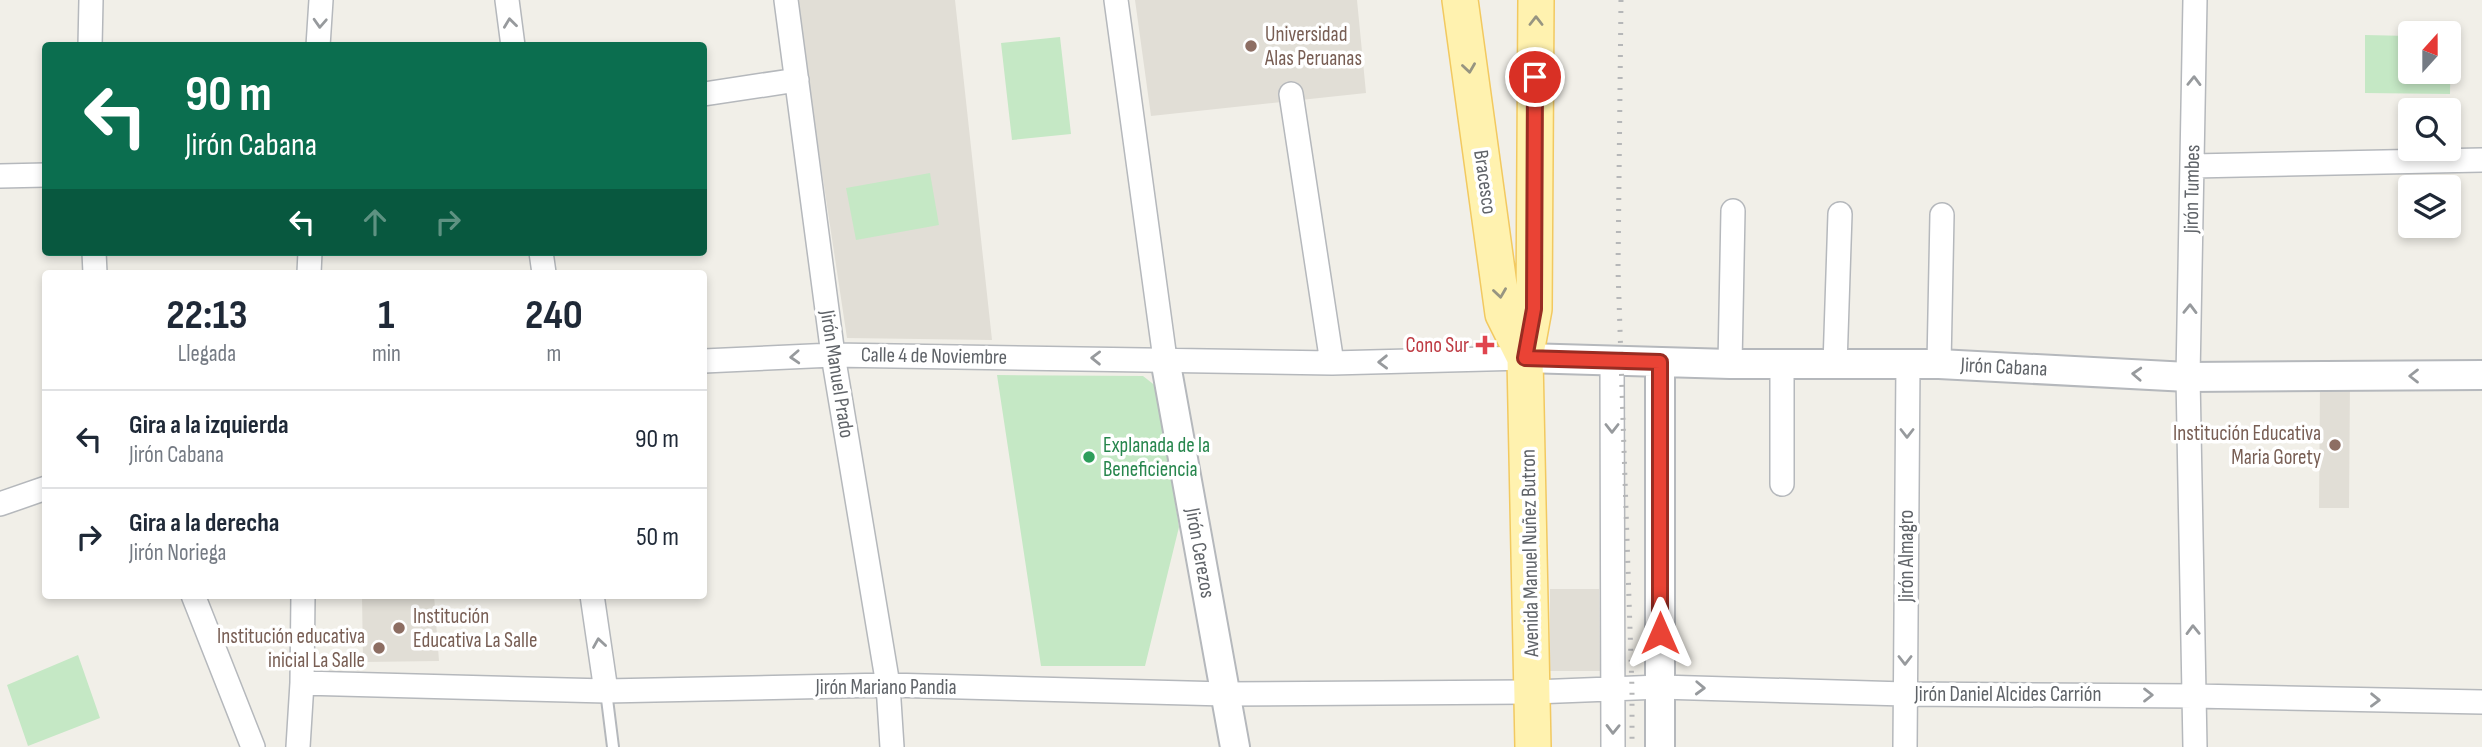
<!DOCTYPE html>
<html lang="es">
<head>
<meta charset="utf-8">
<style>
  body { margin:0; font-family:"Sofia Sans Condensed",sans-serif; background:#f2f2f3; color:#1f2937; height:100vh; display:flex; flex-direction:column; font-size:26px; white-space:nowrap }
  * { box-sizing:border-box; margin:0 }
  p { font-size:23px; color:#747a83 }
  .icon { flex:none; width:38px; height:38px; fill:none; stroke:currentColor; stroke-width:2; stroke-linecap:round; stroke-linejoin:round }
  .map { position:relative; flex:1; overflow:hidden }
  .sheet { position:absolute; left:42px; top:270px; width:665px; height:329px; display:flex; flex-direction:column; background:#fff; border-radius:7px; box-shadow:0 4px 10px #0003 }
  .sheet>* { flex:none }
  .guide { position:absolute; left:42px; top:42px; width:665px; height:214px; border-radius:7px; box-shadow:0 4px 10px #0003; background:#0b6e4f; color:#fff; overflow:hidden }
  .needle { width:46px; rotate:21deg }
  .buttons { position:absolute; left:2398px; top:21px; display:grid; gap:14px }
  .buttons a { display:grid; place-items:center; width:63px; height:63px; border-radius:7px; background:#fff; box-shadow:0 4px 10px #0003; font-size:35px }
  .pin { position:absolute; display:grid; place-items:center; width:60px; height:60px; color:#fff; margin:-30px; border:4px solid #fff; border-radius:50%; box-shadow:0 2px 7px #0007 }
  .me { position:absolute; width:77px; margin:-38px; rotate:0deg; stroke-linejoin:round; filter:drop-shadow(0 0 5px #0008) }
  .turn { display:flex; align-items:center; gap:24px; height:147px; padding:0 28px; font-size:32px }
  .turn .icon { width:91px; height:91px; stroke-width:2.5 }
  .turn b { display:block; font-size:49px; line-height:60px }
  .lanes { display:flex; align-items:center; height:66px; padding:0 28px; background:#0003; justify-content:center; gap:35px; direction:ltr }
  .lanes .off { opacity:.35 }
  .eta { display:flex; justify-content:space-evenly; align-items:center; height:119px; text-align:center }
  .eta b { font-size:42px; font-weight:700; line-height:49px }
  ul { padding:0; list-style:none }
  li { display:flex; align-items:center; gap:21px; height:98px; padding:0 28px; border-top:2px solid #e0e1e3 }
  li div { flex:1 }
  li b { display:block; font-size:26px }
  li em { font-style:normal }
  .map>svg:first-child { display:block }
</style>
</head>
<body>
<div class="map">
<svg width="2482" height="747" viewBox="0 0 2482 747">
  <rect width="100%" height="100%" fill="#f1efe8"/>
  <path fill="#e1ded6" d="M796 0H955L992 340 847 338Z
    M1135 0H1357L1366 93 1151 116Z
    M2320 382H2350L2349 508H2319Z
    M1550 589H1599L1600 671H1550Z
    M362 595H434L439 661 363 662Z"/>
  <path fill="#c5e8c5" d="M2365 35 2410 36V72H2448V36H2451L2450 94 2365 93Z
    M1060 37 1071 134 1012 140 1001 43Z
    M930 173 939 225 856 240 846 188Z
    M997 375 1143 376 1157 387 1179 527 1145 666H1041Z
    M78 655 100 718 28 746 7 685Z"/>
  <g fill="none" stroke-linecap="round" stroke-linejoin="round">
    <defs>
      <path id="service" d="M606 691 613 747"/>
      <path id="minor" d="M507 0 513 46
        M786 0 833 355 888 685 892 747
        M1116 0 1165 359
        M90 46 91 0
        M318 46 321 0
        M704 94 797 80
        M1291 94 1332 363
        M2193 166 2482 160
        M0 176 46 175
        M94 252 95 273
        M541 252 544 273
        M309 273 310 252
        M1612 360 1613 747
        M704 361 833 355 1332 363 1525 358
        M1730 364 1733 211
        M1939 364 1942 215
        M1782 365V484
        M1835 365 1840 214
        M0 504 46 488
        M193 595 253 747
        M592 595 606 691
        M302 683 606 691 888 685 1225 694 1534 692 1660 687 1905 694 2195 696 2482 702
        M298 747 302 683 303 595
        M1905 747 1908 364
        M2195 747 2188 377 2195 0"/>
      <path id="tertiary" d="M1525 358 1730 364H1939L2188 377 2482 375
        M1165 359 1235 747
        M1660 362V747"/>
      <path id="primary" d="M1460 0 1503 314 1525 358
        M1533 747 1525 358 1534 309 1536 0"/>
    </defs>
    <use href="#service" stroke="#b5b8bc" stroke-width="14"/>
    <use href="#minor" stroke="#b5b8bc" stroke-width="26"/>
    <use href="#tertiary" stroke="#b5b8bc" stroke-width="32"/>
    <use href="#primary" stroke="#f2c960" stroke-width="38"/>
    <use href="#service" stroke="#fff" stroke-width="10"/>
    <use href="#minor" stroke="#fff" stroke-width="23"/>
    <use href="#tertiary" stroke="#fff" stroke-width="28"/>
    <use href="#primary" stroke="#fff2af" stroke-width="35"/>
    <path stroke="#b6b7b8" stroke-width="5" stroke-dasharray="2 9" stroke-linecap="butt" d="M1621 0 1618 270 1632 689V747"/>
  </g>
  <defs><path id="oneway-chevron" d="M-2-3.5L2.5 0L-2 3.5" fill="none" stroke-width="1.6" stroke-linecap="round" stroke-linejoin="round" transform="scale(1.75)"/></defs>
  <g stroke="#979581">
    <use href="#oneway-chevron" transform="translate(1536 21) rotate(-90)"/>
    <use href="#oneway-chevron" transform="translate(1469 68) rotate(82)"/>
    <use href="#oneway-chevron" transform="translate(1500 293) rotate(82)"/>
  </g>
  <g stroke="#979a9d">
    <use href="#oneway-chevron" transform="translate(320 23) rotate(93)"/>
    <use href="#oneway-chevron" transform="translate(510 23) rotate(-97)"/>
    <use href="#oneway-chevron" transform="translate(2194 81) rotate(-89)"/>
    <use href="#oneway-chevron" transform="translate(2190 309) rotate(-89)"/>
    <use href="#oneway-chevron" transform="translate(795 357) rotate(177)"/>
    <use href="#oneway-chevron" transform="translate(1096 358) rotate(-179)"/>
    <use href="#oneway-chevron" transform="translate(1383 362) rotate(179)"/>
    <use href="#oneway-chevron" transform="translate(2137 374) rotate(-177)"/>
    <use href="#oneway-chevron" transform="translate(2414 376) rotate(180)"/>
    <use href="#oneway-chevron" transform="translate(1612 428) rotate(90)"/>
    <use href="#oneway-chevron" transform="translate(1907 433) rotate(90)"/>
    <use href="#oneway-chevron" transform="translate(2193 630) rotate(-91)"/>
    <use href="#oneway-chevron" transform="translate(599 643) rotate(-99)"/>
    <use href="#oneway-chevron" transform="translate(1905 660) rotate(90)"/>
    <use href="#oneway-chevron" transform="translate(1700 688) rotate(2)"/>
    <use href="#oneway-chevron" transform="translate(2148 695)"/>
    <use href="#oneway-chevron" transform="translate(2375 700) rotate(1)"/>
    <use href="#oneway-chevron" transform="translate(1613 729) rotate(91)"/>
  </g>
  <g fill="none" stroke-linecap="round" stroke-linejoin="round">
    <defs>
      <path id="route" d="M1535 77 1534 309 1525 358 1660 362V633"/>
    </defs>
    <use href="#route" stroke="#982c22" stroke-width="18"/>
    <use href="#route" stroke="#ea4335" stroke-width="12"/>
  </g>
  <g fill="#8d6e63" stroke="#fff" stroke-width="2.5">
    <circle cx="1251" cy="46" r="7"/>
    <circle cx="2335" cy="445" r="7"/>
    <circle cx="399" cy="628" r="7"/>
    <circle cx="379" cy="648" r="7"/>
  </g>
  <path fill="#e0444e" stroke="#fff" stroke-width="2.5" d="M1481.5 334.5h7v7h7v7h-7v7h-7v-7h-7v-7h7z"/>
  <circle fill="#2e9e5b" stroke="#fff" stroke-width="2.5" cx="1089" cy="457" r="7"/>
  <g text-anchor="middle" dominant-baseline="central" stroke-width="7" stroke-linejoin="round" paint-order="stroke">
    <g font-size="21" fill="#785e54" stroke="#fff" text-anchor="start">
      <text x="1265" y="34">Universidad<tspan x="1265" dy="24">Alas Peruanas</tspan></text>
      <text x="2321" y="433" text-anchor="end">Institución Educativa<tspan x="2321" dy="24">Maria Gorety</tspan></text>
      <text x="413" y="616">Institución<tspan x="413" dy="24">Educativa La Salle</tspan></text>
      <text x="365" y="636" text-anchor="end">Institución educativa<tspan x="365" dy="24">inicial La Salle</tspan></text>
    </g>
    <g font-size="21" fill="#5f6368" stroke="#fff">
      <text transform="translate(1485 182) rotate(82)">Bracesco</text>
      <text transform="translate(2192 189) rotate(-89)">Jirón Tumbes</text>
      <text transform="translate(934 356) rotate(1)">Calle 4 de Noviembre</text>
      <text transform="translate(2004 367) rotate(3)">Jirón Cabana</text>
      <text transform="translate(837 374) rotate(81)">Jirón Manuel Prado</text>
      <text transform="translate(1200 553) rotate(80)">Jirón Cerezos</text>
      <text transform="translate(1530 553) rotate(-91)">Avenida Manuel Nuñez Butron</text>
      <text transform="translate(1906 556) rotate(-90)">Jirón Almagro</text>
      <text x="886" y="687">Jirón Mariano Pandia</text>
      <text x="2008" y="694">Jirón Daniel Alcides Carrión</text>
    </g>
    <g font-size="21" fill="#be3a42" stroke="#fff" text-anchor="end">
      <text x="1469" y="345">Cono Sur</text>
    </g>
    <g font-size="21" fill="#27864d" stroke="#fff" text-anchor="start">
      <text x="1103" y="445">Explanada de la<tspan x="1103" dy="24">Beneficiencia</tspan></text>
    </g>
  </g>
</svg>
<div class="buttons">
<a><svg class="needle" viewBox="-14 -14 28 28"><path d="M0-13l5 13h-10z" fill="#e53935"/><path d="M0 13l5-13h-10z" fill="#747a83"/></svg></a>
<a><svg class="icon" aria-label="search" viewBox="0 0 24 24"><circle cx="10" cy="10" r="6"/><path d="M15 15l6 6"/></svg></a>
<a><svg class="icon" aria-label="layers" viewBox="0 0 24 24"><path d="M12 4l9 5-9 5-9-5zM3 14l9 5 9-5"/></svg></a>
</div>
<div class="pin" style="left:1535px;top:77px;background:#d93025"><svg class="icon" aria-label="arrive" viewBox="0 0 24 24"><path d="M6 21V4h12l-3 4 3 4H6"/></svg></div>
<svg class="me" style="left:1660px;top:633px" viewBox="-20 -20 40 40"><path d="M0-17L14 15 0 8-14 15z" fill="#ea4335" stroke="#fff" stroke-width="4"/></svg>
<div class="guide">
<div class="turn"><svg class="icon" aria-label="left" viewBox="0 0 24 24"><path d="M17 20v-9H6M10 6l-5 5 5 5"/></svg><div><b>90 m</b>Jirón Cabana</div></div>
<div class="lanes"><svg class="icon" aria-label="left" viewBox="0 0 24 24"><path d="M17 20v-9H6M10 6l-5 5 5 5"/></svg><svg class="icon off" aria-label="ahead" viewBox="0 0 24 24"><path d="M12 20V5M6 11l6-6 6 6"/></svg><svg class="icon off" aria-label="right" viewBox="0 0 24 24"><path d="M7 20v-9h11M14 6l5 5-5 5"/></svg></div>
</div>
<section class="sheet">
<div class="eta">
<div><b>22:13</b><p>Llegada</p></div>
<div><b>1</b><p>min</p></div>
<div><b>240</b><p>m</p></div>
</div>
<ul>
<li><svg class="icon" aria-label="left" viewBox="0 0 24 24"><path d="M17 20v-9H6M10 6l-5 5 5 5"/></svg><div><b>Gira a la izquierda</b><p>Jirón Cabana</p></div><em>90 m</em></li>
<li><svg class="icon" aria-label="right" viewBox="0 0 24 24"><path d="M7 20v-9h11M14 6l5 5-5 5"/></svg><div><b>Gira a la derecha</b><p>Jirón Noriega</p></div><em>50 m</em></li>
</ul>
</section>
</div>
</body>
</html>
